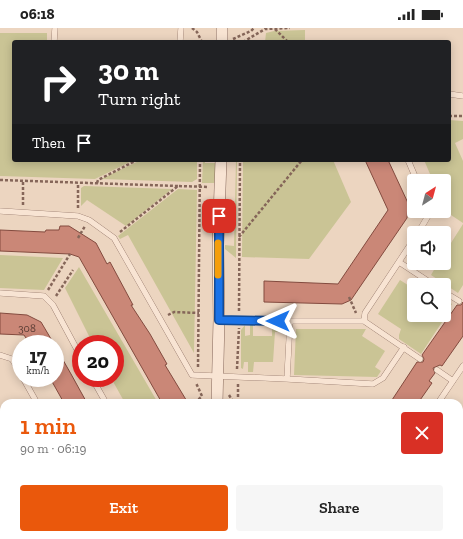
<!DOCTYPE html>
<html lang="en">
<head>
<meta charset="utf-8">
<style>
  body { margin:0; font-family:"Zilla Slab",serif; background:#f6f6f6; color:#222; height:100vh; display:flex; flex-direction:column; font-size:15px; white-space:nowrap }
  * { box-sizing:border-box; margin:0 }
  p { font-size:13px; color:#767676 }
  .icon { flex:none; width:22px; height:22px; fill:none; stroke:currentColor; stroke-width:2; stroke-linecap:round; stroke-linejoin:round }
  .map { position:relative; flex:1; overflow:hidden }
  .drawer { position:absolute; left:0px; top:371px; width:463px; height:140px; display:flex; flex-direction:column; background:#fff; border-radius:12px 12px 0 0; box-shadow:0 2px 10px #0003 }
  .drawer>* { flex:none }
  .top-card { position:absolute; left:12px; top:12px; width:439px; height:122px; border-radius:4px; box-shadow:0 2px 10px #0003; background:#202124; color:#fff; overflow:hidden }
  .needle { width:26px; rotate:36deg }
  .controls { position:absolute; left:407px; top:146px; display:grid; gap:8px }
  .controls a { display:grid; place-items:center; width:44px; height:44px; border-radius:4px; background:#fff; box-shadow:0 2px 10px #0003; font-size:20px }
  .speed { position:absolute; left:12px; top:307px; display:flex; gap:8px; font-size:20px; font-weight:700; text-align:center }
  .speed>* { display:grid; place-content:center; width:52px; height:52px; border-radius:50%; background:#fff; box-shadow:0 2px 10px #0003; line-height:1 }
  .speed small { font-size:10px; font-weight:400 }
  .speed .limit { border:6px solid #d22; background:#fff; color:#111 }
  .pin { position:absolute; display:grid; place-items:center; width:34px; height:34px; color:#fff; margin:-17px; border-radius:8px; box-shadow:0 2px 6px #0006 }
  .me { position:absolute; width:44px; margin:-22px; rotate:270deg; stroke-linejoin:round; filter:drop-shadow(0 0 3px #0008) }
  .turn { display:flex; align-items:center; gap:14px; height:84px; padding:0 20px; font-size:18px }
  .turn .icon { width:52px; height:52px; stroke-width:2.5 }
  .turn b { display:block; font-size:28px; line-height:34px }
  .then { display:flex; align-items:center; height:38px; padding:0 20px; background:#0003; gap:8px; font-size:15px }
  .round { display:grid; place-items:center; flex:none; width:42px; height:42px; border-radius:4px; background:#f6f6f6 }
  .summary { display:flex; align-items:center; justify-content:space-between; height:68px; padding:0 20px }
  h1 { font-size:24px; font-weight:600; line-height:30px; color:#ea580c }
  .primary-button { display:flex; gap:8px; margin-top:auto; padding:8px 20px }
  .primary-button a { flex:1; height:46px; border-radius:4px; background:#ea580c; color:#fff; font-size:16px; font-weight:600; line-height:46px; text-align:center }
  .primary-button a+a { background:#f6f6f6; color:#222 }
  .status { display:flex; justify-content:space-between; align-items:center; height:28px; padding:0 20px; background:#fff; direction:ltr }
  .status svg { height:11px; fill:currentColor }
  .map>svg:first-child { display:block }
</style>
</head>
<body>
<div class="status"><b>06:18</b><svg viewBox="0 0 49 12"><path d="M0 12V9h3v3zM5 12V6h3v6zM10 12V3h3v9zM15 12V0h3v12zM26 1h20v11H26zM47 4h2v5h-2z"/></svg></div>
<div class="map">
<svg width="463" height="511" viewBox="0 0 463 511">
  <rect width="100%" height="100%" fill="#ecd5c0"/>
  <path fill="#cac495" d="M305 2V14H265L266 5 274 3Z
    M0 5H47V14H14V132H134L95 151 0 148Z
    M449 92 463 93V111L455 115 463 133V195L448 185 445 189 437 183H444V153H433L424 132H449Z
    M141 132H197V151L192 154 101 151Z
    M203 132H205V135H215V155H202Z
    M236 132H237L236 230 225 221V217L234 218Z
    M243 132H333L351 174 309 231 242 229Z
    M84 158 172 161 126 198 87 172 81 178V160Z
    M178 161 197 162 194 325 128 207 120 211 118 208Z
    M463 196V257L458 265 431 247 438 235H444V226Z
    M0 227 63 230 44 262 0 260Z
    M79 239 158 375H125L111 350H115V316H93L65 260Z
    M400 252 414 261V287H444V271L452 276 447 284 448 285 421 326 399 311V307L401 301 378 286Z
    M245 297V308L250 307V297H253V308H272V298H283L285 300V304H275L273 334H254L253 344H248V334H244L243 341 241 340V302Z
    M296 301H366L362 308 385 323 375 339 381 343 377 349 294 347Z
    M337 507H427L430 509 429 511H338Z"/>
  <path fill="#ca8777" stroke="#834b3f" d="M365 132H388L408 175 407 190 351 272 342 276 264 274V253L338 256 388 182Z
    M60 198H69L96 215 107 236 110 234 133 277H131L150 306 167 336 165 337 188 375H162L79 229 70 226 0 223V202L45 204 46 202H59Z
    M463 274V308L442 338 440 337 433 340 435 345 429 353 432 355 418 375H390L417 334H423L424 331 422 327 457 277H461Z
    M0 285 27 287 41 294 54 316H30L24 307 0 306Z
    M55 318 71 346 87 375H64L50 350H55Z"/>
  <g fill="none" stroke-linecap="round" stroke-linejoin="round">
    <defs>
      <path id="lane" d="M54 14 55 0
        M180 14 181 0
        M449 66 463 68
        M408 132 417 153
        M0 183 78 188 89 192 114 210 192 347 287 351 290 293 219 292
        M418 205 431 183
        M399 234 434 257
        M444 264 459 273
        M0 265 44 268 53 277 81 329
        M290 293H364L365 285 414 211
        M364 293 420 331
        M0 327 12 331 21 346
        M437 342 453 353
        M23 350 37 375
        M92 350 106 375
        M287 351 373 356 383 350 404 319
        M438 375 463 338
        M459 482 463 476
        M0 506 4 504
        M332 507 333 511
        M440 511 443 507"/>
      <path id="street" d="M222 14V0
        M217 375 219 292 218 217 221 132
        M457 507 460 511"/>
    </defs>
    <use href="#lane" stroke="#856659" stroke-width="6"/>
    <use href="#street" stroke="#856659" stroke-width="12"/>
    <path stroke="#856659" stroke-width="2.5" stroke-dasharray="3 2" stroke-linecap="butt" d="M192 0 197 4 202 14
      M275 1 288 14
      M233 11 251 3 254 0
      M243 14 265 1 290 0
      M449 88H463
      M0 152 178 158
      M97 155 98 152 137 132
      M23 177V153
      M78 180V155
      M120 204 178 158 209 159
      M239 209 302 132
      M78 210 85 198
      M48 262 70 226
      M56 268 73 242
      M349 269 356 285
      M239 283 240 132
      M168 287 174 284 199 285
      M198 339 200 132
      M237 341 239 300
      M238 356V375
      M229 367 234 375
      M195 375 202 368 196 355
      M459 492 463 496
      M389 507 390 511
      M403 507 405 511
      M300 511 301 507
      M304 511 305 507"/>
    <use href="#lane" stroke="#f8e4d3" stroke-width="5.5"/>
    <use href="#street" stroke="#f8e4d3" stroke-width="11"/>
  </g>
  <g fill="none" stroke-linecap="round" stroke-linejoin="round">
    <defs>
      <path id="route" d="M219 188V292L278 293"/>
    </defs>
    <use href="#route" stroke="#114b97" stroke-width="10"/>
    <use href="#route" stroke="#1a73e8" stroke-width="7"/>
    <path stroke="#f59e0b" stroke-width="7" d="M218 215V247"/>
  </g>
  <g text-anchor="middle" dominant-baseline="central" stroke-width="3" stroke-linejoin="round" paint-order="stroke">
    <g font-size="11" fill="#5a3c34">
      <text x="27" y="300">308</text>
    </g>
  </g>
</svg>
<div class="controls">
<a><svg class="needle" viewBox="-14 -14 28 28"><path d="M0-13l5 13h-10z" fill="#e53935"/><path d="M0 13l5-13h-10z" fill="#767676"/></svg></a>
<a><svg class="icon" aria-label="sound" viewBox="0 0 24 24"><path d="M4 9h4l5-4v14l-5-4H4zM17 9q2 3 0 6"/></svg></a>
<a><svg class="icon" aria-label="search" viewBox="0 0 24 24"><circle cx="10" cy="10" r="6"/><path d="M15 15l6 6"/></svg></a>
</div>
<div class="speed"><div>17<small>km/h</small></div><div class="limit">20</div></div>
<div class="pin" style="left:219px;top:188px;background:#d93025"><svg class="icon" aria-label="arrive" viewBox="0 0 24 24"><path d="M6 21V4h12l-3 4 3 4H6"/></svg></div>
<svg class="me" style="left:278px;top:293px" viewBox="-20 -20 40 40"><path d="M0-17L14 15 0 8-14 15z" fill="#1a73e8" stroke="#fff" stroke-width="4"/></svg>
<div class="top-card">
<div class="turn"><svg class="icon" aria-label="right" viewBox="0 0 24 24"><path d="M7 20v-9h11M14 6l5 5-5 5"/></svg><div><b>30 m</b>Turn right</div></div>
<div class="then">Then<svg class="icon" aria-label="arrive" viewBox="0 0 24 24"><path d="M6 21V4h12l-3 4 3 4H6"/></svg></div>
</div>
<section class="drawer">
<div class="summary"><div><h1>1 min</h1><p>90 m · 06:19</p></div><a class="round" style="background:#d93025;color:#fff"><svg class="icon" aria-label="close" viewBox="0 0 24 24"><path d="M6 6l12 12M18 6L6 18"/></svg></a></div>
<div class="primary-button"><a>Exit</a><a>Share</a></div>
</section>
</div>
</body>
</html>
